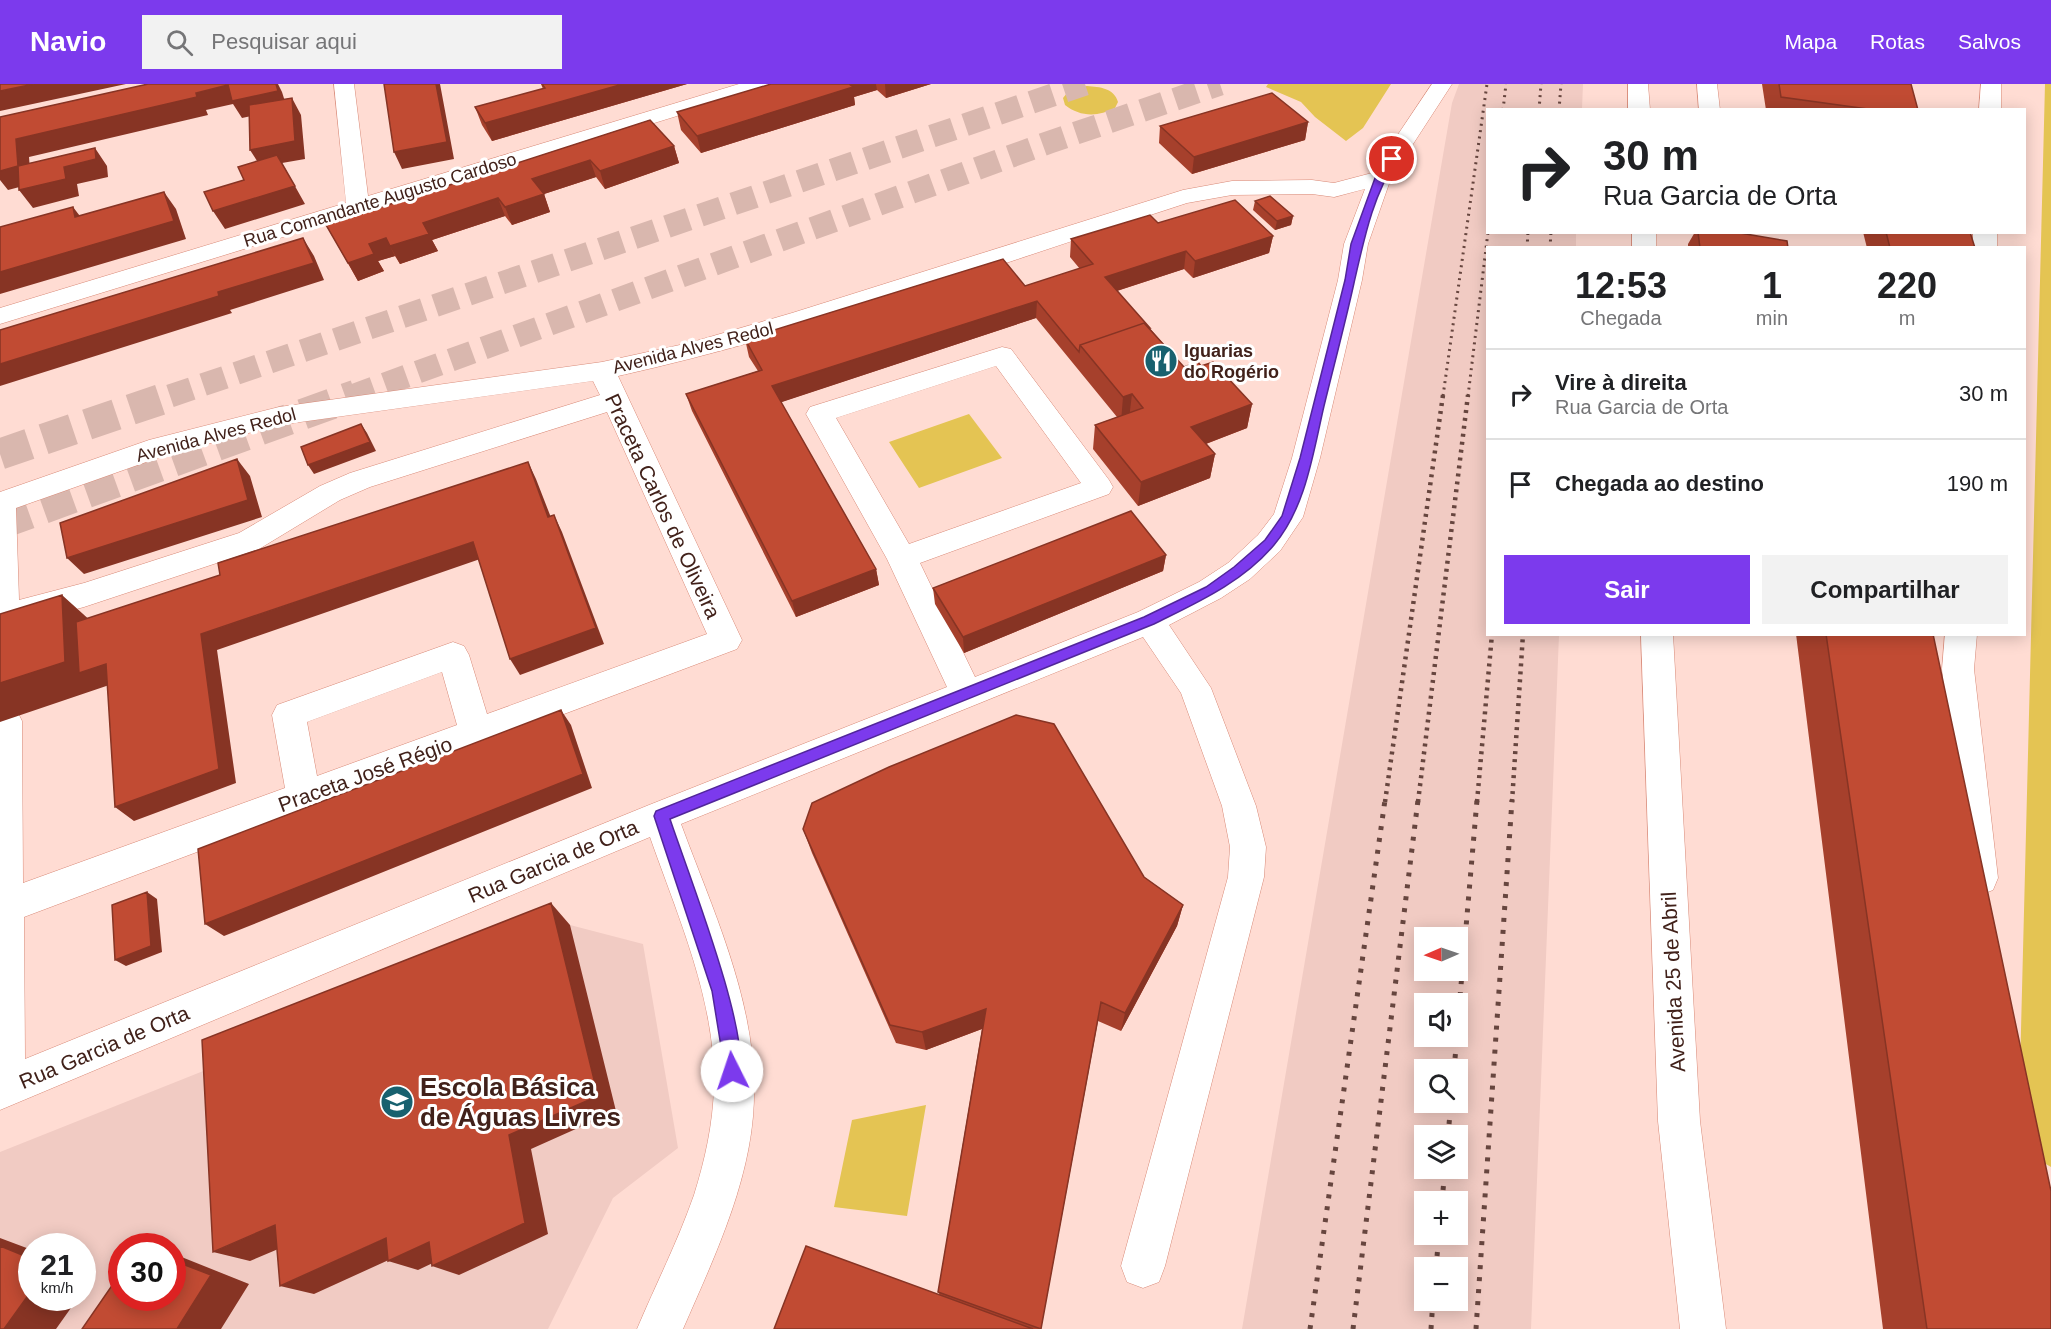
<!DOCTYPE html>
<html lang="pt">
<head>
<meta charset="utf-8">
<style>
  body { margin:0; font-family:Helvetica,sans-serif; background:#f2f2f2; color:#202124; height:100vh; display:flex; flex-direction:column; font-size:22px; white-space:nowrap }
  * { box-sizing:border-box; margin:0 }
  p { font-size:20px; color:#757577 }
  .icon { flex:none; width:33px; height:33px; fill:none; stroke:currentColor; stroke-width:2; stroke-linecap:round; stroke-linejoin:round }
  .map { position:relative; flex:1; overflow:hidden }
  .panel { position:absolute; left:1486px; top:162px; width:540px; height:390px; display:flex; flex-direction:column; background:#fff; border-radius:0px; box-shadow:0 3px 15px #0003 }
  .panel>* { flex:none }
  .hud { position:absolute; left:1486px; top:24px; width:540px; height:126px; border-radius:0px; box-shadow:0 3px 15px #0003; background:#fff; color:#202124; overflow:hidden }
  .needle { width:39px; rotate:268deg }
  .tools { position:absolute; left:1414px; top:843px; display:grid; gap:12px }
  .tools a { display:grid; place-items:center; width:54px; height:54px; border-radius:0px; background:#fff; box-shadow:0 3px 15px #0003; font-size:30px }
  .speed { position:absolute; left:18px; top:1149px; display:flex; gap:12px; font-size:30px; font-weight:700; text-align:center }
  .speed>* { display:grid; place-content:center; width:78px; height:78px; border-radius:50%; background:#fff; box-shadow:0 3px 15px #0003; line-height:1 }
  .speed small { font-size:15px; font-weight:400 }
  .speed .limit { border:9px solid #d22; background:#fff; color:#111 }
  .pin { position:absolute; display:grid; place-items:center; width:51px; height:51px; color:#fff; margin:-26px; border:3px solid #fff; border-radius:50%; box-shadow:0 2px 6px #0007 }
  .me { position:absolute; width:66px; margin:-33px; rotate:356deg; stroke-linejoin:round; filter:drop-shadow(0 0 4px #0008) }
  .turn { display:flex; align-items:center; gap:21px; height:126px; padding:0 18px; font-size:27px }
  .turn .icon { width:78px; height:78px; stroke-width:2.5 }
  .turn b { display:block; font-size:42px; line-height:51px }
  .eta { display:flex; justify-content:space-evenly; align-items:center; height:102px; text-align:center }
  .eta b { font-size:36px; font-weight:700; line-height:42px }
  .action { display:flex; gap:12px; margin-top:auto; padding:12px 18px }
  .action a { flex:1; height:69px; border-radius:0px; background:#7c3aed; color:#fff; font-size:24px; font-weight:700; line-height:69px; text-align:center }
  .action a+a { background:#f2f2f2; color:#202124 }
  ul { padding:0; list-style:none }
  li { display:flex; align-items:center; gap:18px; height:90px; padding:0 18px; border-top:2px solid #e0e0e0 }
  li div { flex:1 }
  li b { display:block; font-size:22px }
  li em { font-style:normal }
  header { display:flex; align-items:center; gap:36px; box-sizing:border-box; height:84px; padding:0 30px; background:#7c3aed; color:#fff }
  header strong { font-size:28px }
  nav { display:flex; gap:33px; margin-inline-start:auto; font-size:21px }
  .search { width:420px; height:54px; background:#f2f2f2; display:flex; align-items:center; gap:15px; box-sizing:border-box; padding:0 21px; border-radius:0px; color:#757577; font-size:22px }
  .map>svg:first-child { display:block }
</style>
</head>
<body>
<header>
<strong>Navio</strong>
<div class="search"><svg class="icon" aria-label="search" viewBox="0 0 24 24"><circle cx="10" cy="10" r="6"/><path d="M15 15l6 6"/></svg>Pesquisar aqui</div>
<nav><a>Mapa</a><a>Rotas</a><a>Salvos</a></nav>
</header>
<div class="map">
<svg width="2051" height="1245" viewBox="0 0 2051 1245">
  <rect width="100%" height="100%" fill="#ffdcd3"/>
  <path fill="#f1cbc3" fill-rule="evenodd" d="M1459 0H1583L1582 25 1488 26V148L1576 149V163L1488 164V550L1559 551 1531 1245H1242L1416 228 1452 19ZM1425 854H1458V886H1425ZM1425 920H1458V952H1425ZM1425 986H1458V1018H1425ZM1425 1052H1458V1084H1425ZM1425 1118H1458V1150H1425ZM1425 1184H1458V1216H1425Z
    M570 841 643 860 678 1064 613 1114 548 1245H0V1068ZM32 1162H82V1214H32ZM122 1162H172V1214H122Z"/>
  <path fill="#e4c453" d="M1268 0H1391L1363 44 1346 57 1315 33 1301 18 1266 3Z
    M2045 0H2051V1083L2018 1064Z
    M1087 2C1100 3 1114 4 1118 18L1115 24C1098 33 1080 33 1065 21L1063 14 1067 9 1076 4Z
    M969 330 1002 374 919 404 889 358Z
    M926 1021 907 1132 834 1123 852 1036Z"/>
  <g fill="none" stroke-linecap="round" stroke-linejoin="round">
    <path stroke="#d9b7ae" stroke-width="23" stroke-dasharray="23 12" stroke-linecap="butt" d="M170 312 1085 0
      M352 312 1050 58 1220 0"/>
    <path stroke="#d9b7ae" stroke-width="31" stroke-dasharray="31 15" stroke-linecap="butt" d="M0 370 174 311
      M0 440 356 311"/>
    <defs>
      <path id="minor" d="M334 0H354L368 112 739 0H771L768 4 0 240V224L346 119Z
        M1432 0H1452L1391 94 1368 160 1362 196 1320 374 1303 433 1280 467 1250 495 1221 514 1169 541 1211 604 1256 722 1266 763 1264 793 1165 1182 1159 1198 1143 1204 1127 1198 1121 1182 1228 793 1230 763 1222 722 1181 609 1143 553 681 740C712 824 753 911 754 1002 756 1087 716 1169 683 1245H637C656 1200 678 1157 694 1111 705 1076 713 1040 714 1003 716 917 678 833 650 753L0 1026V625L5 623 17 627 22 637 23 799 285 704 272 631 277 621 453 558 464 562 469 571 487 630 707 550 607 328 370 403 340 416 259 465 84 523 20 540 21 552 16 561 5 565 0 563V408L149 356 279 323 602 278 689 259 792 229 1183 106 1232 97 1312 96 1334 99 1372 89ZM1365 105 1344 160 1338 196 1292 374 1274 430 1258 451 1228 479 1199 498 1138 528 975 593 920 479 1109 410 1113 403 1109 396 1011 265 1002 263 810 323 806 330 887 475 947 603 649 721 25 975 24 833 737 565 742 556 618 292C811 249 999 180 1187 119L1232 111 1312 110 1334 113ZM996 282 1081 399 909 460 836 334ZM593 297 600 311 350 389 320 402 239 449 84 499 19 516 16 424 166 371 279 341ZM442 588 457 641 317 692 307 638Z
        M1628 0H1648L1650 26H1628Z
        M1697 0H1717L1720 26H1699Z
        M1981 0H2001V26H1979Z
        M1632 148H1656V164H1632Z
        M1973 148H1997V164H1973Z
        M1641 550H1673L1700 1037 1726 1245H1680L1658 1037Z
        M1945 550H1977L1974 585 1998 794 1993 806 1980 811 1967 806 1962 794 1942 585Z"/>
    </defs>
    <use href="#minor" stroke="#d88977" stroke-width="1"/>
    <use href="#minor" fill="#fff" fill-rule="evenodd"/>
    <path stroke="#67463f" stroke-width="3" stroke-dasharray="2 4.5" stroke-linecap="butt" d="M1503 26 1506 0
      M1539 26 1541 0
      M1559 26 1561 0
      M1527 164 1528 148
      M1550 164 1551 148
      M1443 312 1487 0
      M1468 312 1488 148"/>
    <path stroke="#67463f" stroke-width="4.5" stroke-dasharray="3 5" stroke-linecap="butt" d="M1385 718 1443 311
      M1418 718 1468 311
      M1477 718 1492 550
      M1512 718 1523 550"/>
    <path stroke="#67463f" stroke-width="5" stroke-dasharray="4 8" stroke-linecap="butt" d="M1458 936 1477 716
      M1454 986 1457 952
      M1448 1052 1451 1018
      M1442 1118 1445 1084
      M1436 1184 1439 1150
      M1310 1245 1385 716
      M1353 1245 1418 716
      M1431 1245 1433 1216
      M1476 1245 1512 716"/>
  </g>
  <path fill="#a6402c" d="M541 0H687L492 57 482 41 475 23 543 5Z
    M771 0H931L886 14 877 6 854 13 855 21 701 69 681 46 677 28Z
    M1762 0H1911L1918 26H1766Z
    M650 36 674 62 679 79 605 105 596 93 544 110 550 128 512 141 505 132 432 156 438 167 400 180 395 172 378 177 384 187 358 197 326 141Z
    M1308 38 1305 56 1192 90 1159 59 1160 42Z
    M1255 117 1293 132 1291 141 1275 146 1253 126Z
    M1158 139 1273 152 1269 169 1193 194 1184 185 1117 207 1184 283 1201 282 1252 320 1247 344 1206 360 1215 370 1210 394 1138 422 1093 365 1095 341 1117 333 1036 234 781 318 876 485 879 501 796 533 692 327 686 310 758 287 749 273 745 255 1025 202 1080 185 1070 173 1071 155Z
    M1695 148H1734L1788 164H1688V160Z
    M1863 148H1970L1975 164H1867Z
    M1166 471 1163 487 964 569 935 520 933 504Z
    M1796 550H1933L2051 1245H1883Z
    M803 745 1144 793 1183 821 1177 842 1121 947 1098 937 1041 1245H774L940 1211 938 1208 982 945 926 966 896 959 812 769Z"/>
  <path fill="#873424" d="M34 0H126L0 27V7Z
    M278 0 282 8 287 24 242 34 233 20 206 26 208 31 29 73 31 100 8 106 0 96V87L16 55 196 9 228 1Z
    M436 0H440L454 75 402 85 394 68Z
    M623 0H687L492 57 485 39Z
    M847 0H876L877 6 854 13 855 21 701 69 697 52Z
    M885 0H931L886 14Z
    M292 14 301 31 305 75 282 79 305 120 225 145 213 127 261 83 250 66Z
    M1308 38 1305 56 1192 90 1194 73Z
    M674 62 679 79 605 105 600 87Z
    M95 64 107 82 108 93 77 100 79 112 33 124 19 106 64 83Z
    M590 76 596 93 544 110 550 128 512 141 505 123 532 95Z
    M164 108 176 125 186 155 0 210V188Z
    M498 114 505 132 432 156 438 167 400 180 390 162 423 139Z
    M73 123 86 140 75 133Z
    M1293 132 1291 141 1275 146 1277 137Z
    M1273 152 1269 169 1193 194 1195 177Z
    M303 154 314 172 324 196 230 226 232 229 0 302V280L218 208Z
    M386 154 395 172 378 177 384 187 358 197 348 179 369 160Z
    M1186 167 1184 185 1104 211 1105 193Z
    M1037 217 1036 234 776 320 772 302Z
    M1132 310 1129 335 1121 338 1123 313Z
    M1252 320 1247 344 1187 367 1191 343Z
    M361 340 367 349 376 367 314 390 308 381Z
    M1215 370 1210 394 1138 422 1141 398Z
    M237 375 250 392 262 433 84 490 67 474Z
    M528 378 536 395 557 449 548 433Z
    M554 431 562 448 604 560 520 591 510 575Z
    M473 458 483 474 217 566 236 699 134 737 115 723 201 550Z
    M1166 471 1163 487 964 569 963 553Z
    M876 485 879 501 796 533 792 517Z
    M62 511 93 539 106 580 124 596 0 638V599Z
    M561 626 571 641 592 704 224 852 205 840Z
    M147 808 157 815 162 868 126 882 115 876Z
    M551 819 570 841 616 1027 531 1065 548 1150 459 1191 432 1182 509 1051Z
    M1183 821 1177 842 1121 947 1125 929Z
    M986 925 987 943 926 966 922 948Z
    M275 1141 309 1152 250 1177 213 1168Z
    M0 1154 32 1166V1175L0 1162Z
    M386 1154 415 1164 314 1210 280 1202Z
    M429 1158 456 1168 418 1186 388 1177Z
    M172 1170 179 1172 249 1200 221 1245H177Z
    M82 1186 93 1190 82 1206Z
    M32 1206V1214H78L56 1245H4Z"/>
  <path fill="#c14b33" stroke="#873424" stroke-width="1.5" d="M0 0H34L0 7Z
    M148 0H276L278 7 232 17 228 1 196 9 197 13 16 55 18 82 0 87V33Z
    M384 0H436L447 58 394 68Z
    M542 0H623L485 39 475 23 545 4Z
    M771 0H849L853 3 697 52 677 28Z
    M1779 0H1911L1918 26H1875L1781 13Z
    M1272 9 1308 38 1194 73 1160 42Z
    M292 14 295 57 250 66 249 21Z
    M650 36 674 62 600 87 590 76 532 95 544 110 505 123 498 114 423 139 429 150 390 162 386 154 369 160 374 170 348 179 326 141Z
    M95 64 96 75 64 83 66 95 19 106 18 82Z
    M277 71 295 102 213 127 204 108 244 96 238 83Z
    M164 108 174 137 0 188V143L73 123 75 133Z
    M1270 112 1293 132 1277 137 1255 117Z
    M1235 116 1273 152 1195 177 1186 167 1105 193 1150 244H1149L1144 239 1080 261 1079 268 1037 217 772 302 876 485 792 517 686 310 762 286 745 255 1003 175 1025 202 1093 180 1071 155 1150 131 1158 139Z
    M1698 148H1734L1787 157 1788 164H1700Z
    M1886 148H1970L1975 164H1890Z
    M303 154 314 179 218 208 219 212 0 280V246Z
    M1144 239 1184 283 1198 278 1201 282 1213 278 1252 320 1191 343 1215 370 1141 398 1095 341 1143 324 1132 310 1123 313 1080 261Z
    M361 340 370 358 308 381 301 363Z
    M237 375 248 416 67 474 60 439Z
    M528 378 548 433 554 431 596 544 510 575 473 458 201 550 219 685 115 723 106 580 79 589 76 538 220 491 218 479Z
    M1131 427 1166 471 963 553 933 504Z
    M62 511 65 578 0 599V530Z
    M1826 550H1933L2051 1107V1245H1927Z
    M561 626 583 690 205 840 198 765Z
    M1016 631 1054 640 1144 793 1183 821 1125 929 1101 918 1041 1245 938 1208 986 925 922 948 890 941 803 745 812 719 889 683Z
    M147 808 151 862 115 876 112 821Z
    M551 819 598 1012 509 1051 525 1139 432 1182 429 1158 388 1177 386 1154 280 1202 275 1141 213 1168 202 956Z
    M0 1162 32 1175V1206L4 1245H0Z
    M806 1162 1033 1245H774Z
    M172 1176 211 1191 177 1245H82L122 1187V1214H172Z"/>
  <path fill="#7c3aed" stroke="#51269a" stroke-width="1.5" d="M1389 73 1397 75C1372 113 1364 156 1354 199 1345 240 1334 281 1324 322 1313 369 1306 423 1274 461 1242 499 1196 519 1154 540L670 735C685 781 754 956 738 993L732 996 726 993 712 907 654 732 656 727 1144 533 1206 503 1234 483 1265 456 1282 432 1300 374 1345 196 1351 160 1375 94Z"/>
  <defs>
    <symbol id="restaurant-disc" viewBox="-11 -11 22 22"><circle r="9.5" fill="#18616f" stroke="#fff"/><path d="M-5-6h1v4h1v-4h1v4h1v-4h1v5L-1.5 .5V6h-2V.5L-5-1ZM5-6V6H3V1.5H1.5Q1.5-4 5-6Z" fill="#fff"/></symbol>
    <symbol id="school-disc" viewBox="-11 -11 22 22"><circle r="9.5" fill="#18616f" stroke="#fff"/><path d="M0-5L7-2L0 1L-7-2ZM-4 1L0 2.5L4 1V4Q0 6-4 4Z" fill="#fff"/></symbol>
  </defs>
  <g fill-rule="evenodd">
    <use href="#restaurant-disc" x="1142" y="258" width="38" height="38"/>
    <use href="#school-disc" x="378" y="999" width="38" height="38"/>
  </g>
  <g text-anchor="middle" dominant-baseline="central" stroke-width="6" stroke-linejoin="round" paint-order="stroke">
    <g font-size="18" fill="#41211a" stroke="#fff">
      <text transform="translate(380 116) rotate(-17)">Rua Comandante Augusto Cardoso</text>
      <text transform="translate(693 264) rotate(-14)">Avenida Alves Redol</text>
      <text transform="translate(216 351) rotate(-15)">Avenida Alves Redol</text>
    </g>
    <g font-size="18" font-weight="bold" fill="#41211a" stroke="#fff" text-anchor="start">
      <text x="1184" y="267">Iguarias<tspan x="1184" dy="21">do Rogério</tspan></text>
    </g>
    <g font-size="21" fill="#41211a" stroke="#fff">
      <text transform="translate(663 422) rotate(65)">Praceta Carlos de Oliveira</text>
      <text transform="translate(365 690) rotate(-20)">Praceta José Régio</text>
      <text transform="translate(553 777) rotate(-23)">Rua Garcia de Orta</text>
      <text transform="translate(1673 898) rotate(-93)">Avenida 25 de Abril</text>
      <text transform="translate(104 963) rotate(-23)">Rua Garcia de Orta</text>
    </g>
    <g font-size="26" font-weight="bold" fill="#41211a" stroke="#fff" text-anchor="start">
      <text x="420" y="1003">Escola Básica<tspan x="420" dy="30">de Águas Livres</tspan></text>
    </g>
  </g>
</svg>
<div class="tools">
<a><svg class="needle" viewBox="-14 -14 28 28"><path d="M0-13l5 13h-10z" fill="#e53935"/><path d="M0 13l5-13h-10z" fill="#757577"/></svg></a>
<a><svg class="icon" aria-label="sound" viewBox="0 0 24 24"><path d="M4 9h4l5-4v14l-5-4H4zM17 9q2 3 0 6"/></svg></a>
<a><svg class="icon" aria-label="search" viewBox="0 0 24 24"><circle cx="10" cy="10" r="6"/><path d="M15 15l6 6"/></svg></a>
<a><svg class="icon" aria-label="layers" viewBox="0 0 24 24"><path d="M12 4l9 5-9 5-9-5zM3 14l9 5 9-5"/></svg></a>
<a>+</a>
<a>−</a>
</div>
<div class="speed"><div>21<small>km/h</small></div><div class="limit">30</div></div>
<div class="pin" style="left:1392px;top:75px;background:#d93025"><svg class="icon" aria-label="arrive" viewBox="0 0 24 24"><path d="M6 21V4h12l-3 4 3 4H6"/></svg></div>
<svg class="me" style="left:732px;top:987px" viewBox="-20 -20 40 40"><circle r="19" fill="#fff"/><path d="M0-13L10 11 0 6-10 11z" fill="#7c3aed"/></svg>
<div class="hud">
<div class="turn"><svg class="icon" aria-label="right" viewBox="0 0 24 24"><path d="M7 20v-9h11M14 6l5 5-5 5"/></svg><div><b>30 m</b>Rua Garcia de Orta</div></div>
</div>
<section class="panel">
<div class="eta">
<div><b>12:53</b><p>Chegada</p></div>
<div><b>1</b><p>min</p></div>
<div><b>220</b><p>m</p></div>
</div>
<ul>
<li><svg class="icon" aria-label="right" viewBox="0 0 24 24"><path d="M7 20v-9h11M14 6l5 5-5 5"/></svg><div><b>Vire à direita</b><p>Rua Garcia de Orta</p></div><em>30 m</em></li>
<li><svg class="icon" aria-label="arrive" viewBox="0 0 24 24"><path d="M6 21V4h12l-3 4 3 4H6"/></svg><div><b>Chegada ao destino</b></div><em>190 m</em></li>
</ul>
<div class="action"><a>Sair</a><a>Compartilhar</a></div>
</section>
</div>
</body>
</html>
